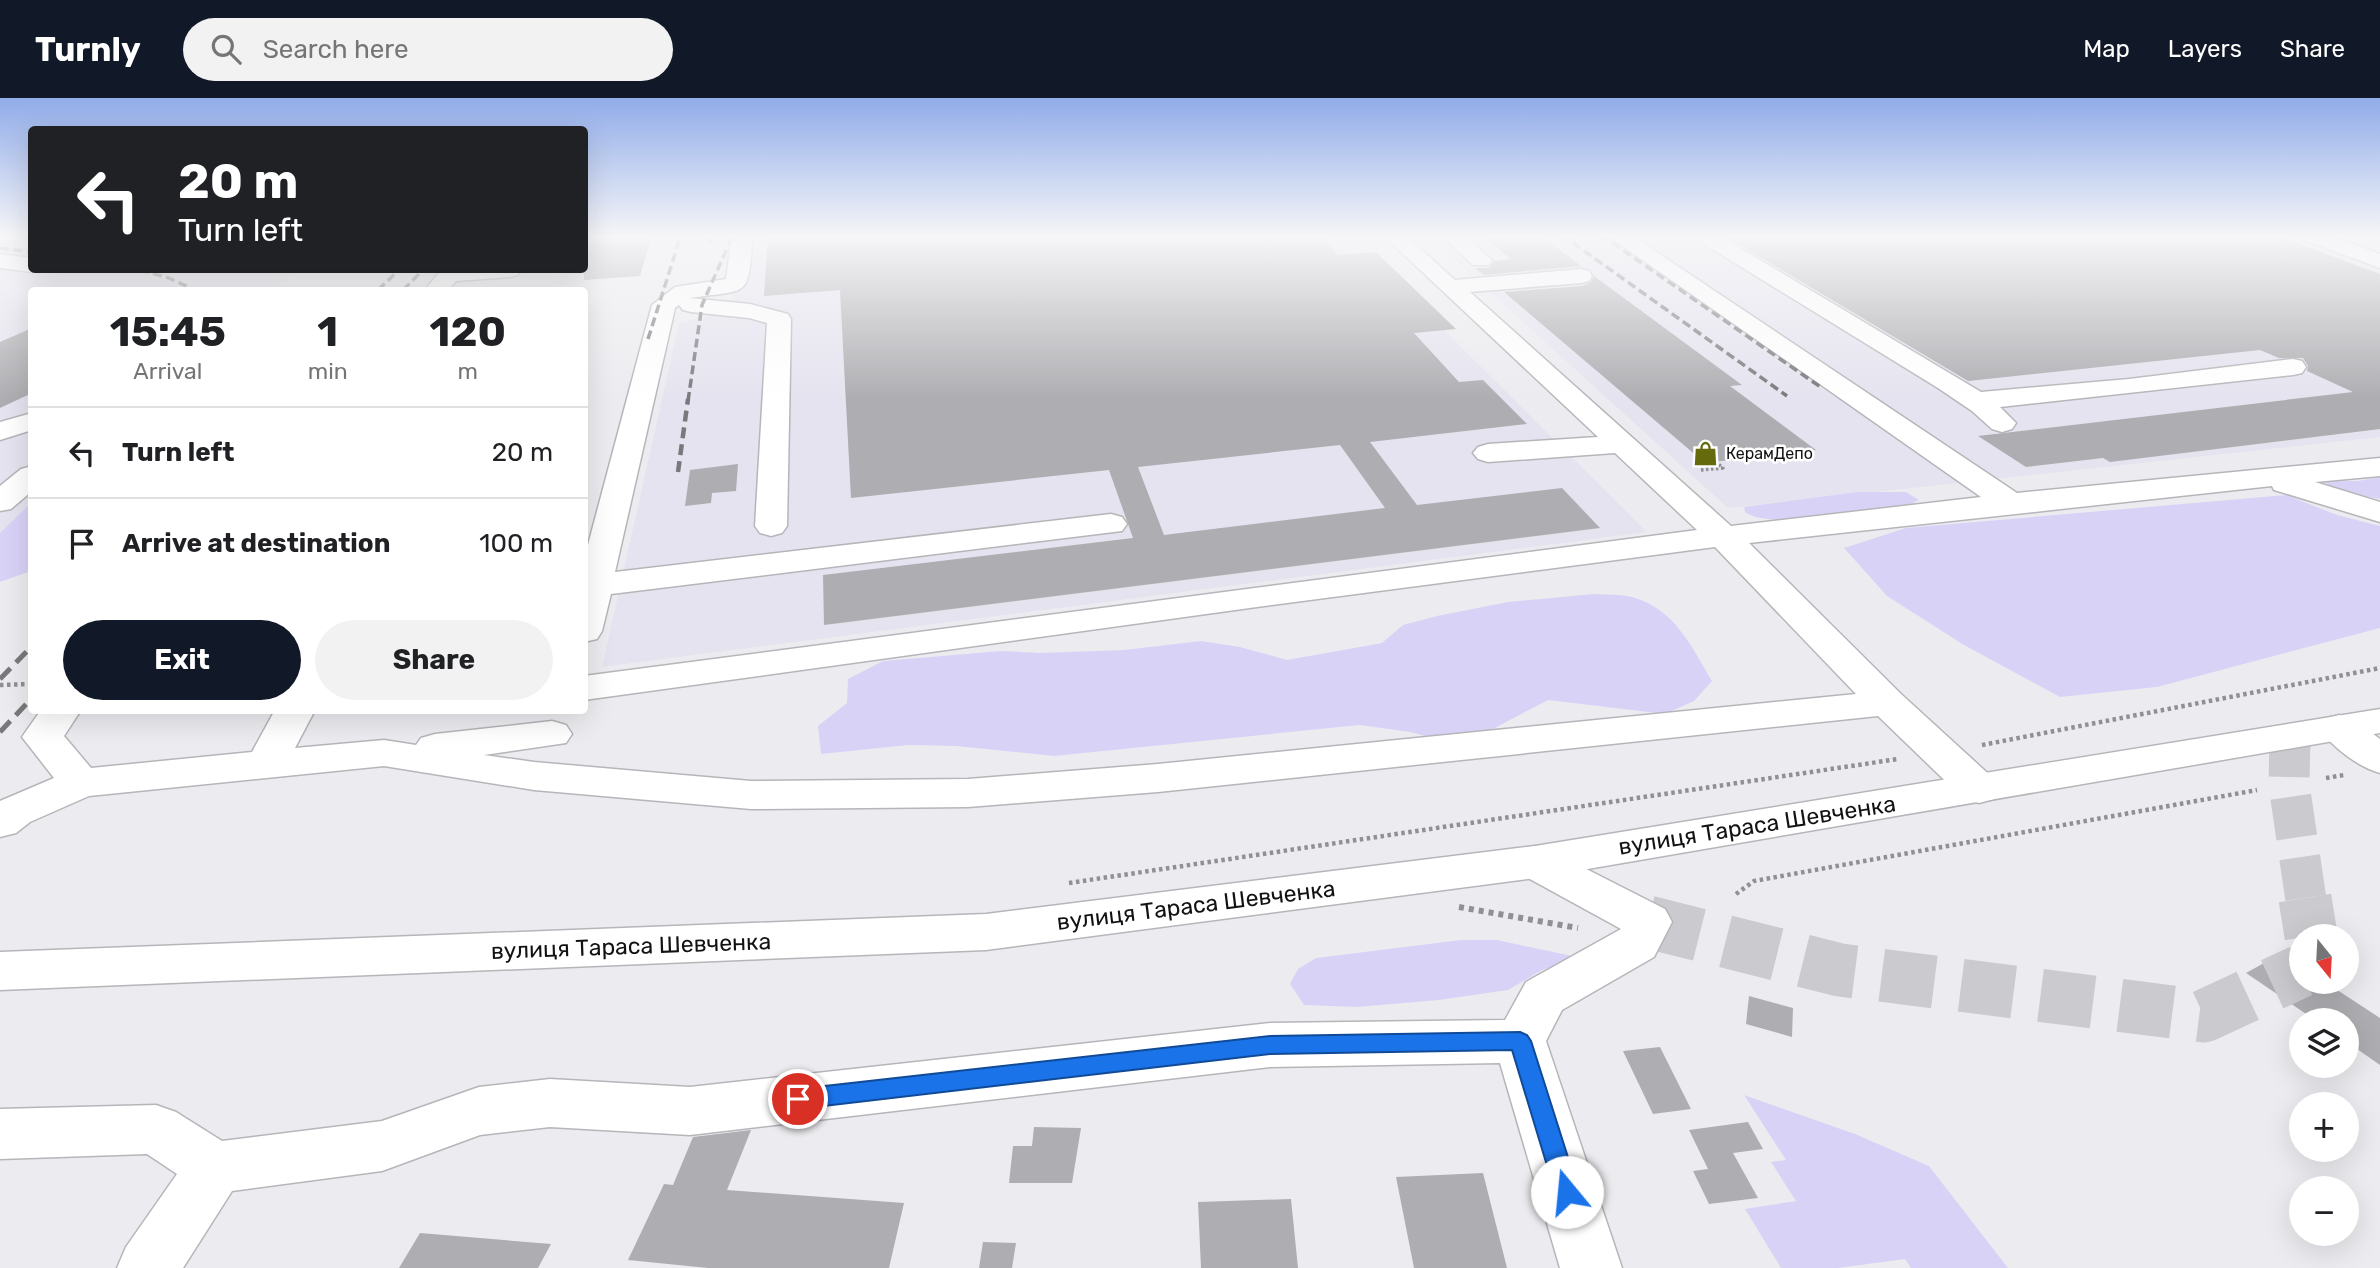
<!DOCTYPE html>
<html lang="en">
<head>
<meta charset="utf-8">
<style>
  body { margin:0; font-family:Rubik,sans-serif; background:#f2f2f2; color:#202124; height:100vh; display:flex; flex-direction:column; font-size:26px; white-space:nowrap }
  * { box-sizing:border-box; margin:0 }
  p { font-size:23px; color:#757577 }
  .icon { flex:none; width:38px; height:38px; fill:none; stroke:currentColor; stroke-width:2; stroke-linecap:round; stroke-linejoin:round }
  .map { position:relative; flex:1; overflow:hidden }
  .panel { position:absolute; left:28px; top:189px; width:560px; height:427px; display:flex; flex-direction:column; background:#fff; border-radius:7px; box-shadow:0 7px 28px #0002 }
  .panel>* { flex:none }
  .banner { position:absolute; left:28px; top:28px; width:560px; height:147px; border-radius:7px; box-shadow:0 7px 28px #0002; background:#202124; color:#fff; overflow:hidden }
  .needle { width:46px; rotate:162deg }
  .buttons { position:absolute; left:2289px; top:826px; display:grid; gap:14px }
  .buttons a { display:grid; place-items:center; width:70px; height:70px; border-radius:50%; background:#fff; box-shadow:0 7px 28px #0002; font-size:35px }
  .pin { position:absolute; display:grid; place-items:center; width:60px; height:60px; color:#fff; margin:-30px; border:4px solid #fff; border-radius:50%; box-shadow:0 2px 7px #0007 }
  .me { position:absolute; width:77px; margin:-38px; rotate:343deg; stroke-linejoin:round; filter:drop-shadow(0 0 5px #0008) }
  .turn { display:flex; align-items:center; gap:24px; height:147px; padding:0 35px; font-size:32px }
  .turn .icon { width:91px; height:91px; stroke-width:2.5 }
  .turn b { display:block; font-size:49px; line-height:60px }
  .eta { display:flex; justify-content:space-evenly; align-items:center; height:119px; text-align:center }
  .eta b { font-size:42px; font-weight:700; line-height:49px }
  .cta { display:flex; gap:14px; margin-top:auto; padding:14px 35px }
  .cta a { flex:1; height:80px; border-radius:42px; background:#111827; color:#fff; font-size:28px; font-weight:700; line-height:80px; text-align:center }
  .cta a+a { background:#f2f2f2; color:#202124 }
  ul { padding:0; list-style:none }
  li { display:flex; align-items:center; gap:21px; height:91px; padding:0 35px; border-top:2px solid #e0e0e0 }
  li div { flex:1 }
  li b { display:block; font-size:26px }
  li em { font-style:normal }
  header { display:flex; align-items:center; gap:42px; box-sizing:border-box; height:98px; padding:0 35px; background:#111827; color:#fff }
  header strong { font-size:33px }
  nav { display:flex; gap:38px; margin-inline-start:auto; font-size:24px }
  .search { width:490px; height:63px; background:#f2f2f2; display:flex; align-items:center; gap:18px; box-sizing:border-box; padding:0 24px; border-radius:38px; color:#757577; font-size:26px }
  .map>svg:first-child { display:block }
</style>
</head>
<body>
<header>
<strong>Turnly</strong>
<div class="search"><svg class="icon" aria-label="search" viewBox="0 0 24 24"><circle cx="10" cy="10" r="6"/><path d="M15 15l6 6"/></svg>Search here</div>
<nav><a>Map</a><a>Layers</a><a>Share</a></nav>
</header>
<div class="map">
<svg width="2380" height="1170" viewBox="0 0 2380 1170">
  <rect width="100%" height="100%" fill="#ececf0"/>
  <path fill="#e5e3ef" d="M0 137H31L32 172H298L273 192H32L31 409 0 438Z
    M740 137H1349L1647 434 602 569 679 225 730 212Z
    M1427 137H2308L2380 162V339L1728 410Z"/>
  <path fill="#d9d2f7" d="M2380 379V401L2332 392 2325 383H2358Z
    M1858 394H1906L1919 402 1907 408C1871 413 1772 433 1745 414L1744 409Z
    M2286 397 2337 417 2380 428V530L2157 589 2060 599 1964 547 1887 498 1844 450 1906 430Z
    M31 405V473L0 484V435Z
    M1594 496C1606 497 1620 496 1632 499 1675 511 1691 548 1712 583L1694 603 1665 616 1548 602 1489 633 1453 645 1410 634 1360 627 1054 658 956 648 908 647 821 656 818 628 847 605 848 581 883 563 1001 553 1040 555 1124 552 1201 543 1240 549 1287 562 1382 545 1403 527 1437 518 1508 504Z
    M1461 842H1497L1572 858 1564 865 1542 872 1508 892 1439 902 1357 909 1304 907 1290 886 1298 871 1316 860Z
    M1744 997 1855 1036 1929 1068 2008 1170H1911L1905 1161 1838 1170H1781L1745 1111 1796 1103 1771 1064 1786 1062Z"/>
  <path fill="#aeadb1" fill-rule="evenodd" d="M584 137H652L640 178 584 182Z
    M768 137H1320L1338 157 1376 154 1456 231 1414 235 1459 284 1483 282 1527 326 1370 344 1417 407 1562 390 1600 430 824 527 823 477 1133 440 1109 372 851 400 840 192 764 198ZM1340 347 1385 410 1164 437 1138 369Z
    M1481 137H1540L1581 168 1484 177 1475 170H1489L1494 163 1511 161Z
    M1723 137H2275L2380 176V331L2110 364 2103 360 2026 369 1978 338 2353 294 2307 273 2308 268 2303 260H2279L2260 252 1968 283Z
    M1594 178 1742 287 1730 288 1816 352 1705 365 1504 194 1582 188 1591 184Z
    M32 230V295L0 310V244Z
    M738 366 736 393 712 395 711 405 685 408 690 372Z
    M2282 855 2301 868V884H2325L2380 920V967L2347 944V922H2315L2246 875Z
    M1749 898 1793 910 1792 939 1746 926Z
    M1660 949 1691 1011 1653 1016 1623 953Z
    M1748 1024 1763 1051 1733 1055 1758 1100 1709 1106 1693 1073 1708 1071 1689 1032Z
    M1034 1029 1081 1030 1072 1085H1009L1013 1048H1032Z
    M751 1032 727 1092 904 1105 889 1170H708L628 1162 664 1086 673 1087 693 1039Z
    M1483 1075 1507 1170H1414L1396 1079Z
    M1291 1101 1298 1170H1201L1198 1104Z
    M420 1135 551 1146 538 1170H399Z
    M983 1144 1016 1145 1012 1170H979Z"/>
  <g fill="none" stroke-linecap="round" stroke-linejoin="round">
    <path stroke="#cbcbcf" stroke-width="41" stroke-dasharray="41 20" stroke-linecap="butt" d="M2290 638 2289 687 2306 802"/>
    <path stroke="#cbcbcf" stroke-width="53" stroke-dasharray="53 27" stroke-linecap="butt" d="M2305 800 2311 838
      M1648 824 1840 872 2204 918 2301 873"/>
    <defs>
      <path id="minor" d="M732 137H753C747 201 752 191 690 200H689L750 206 788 216 791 221 787 428 782 435 771 438 760 435 755 428 767 225 749 220 691 214 683 212 679 207 675 210 615 474 1111 416 1122 419 1127 426 1122 433 611 496 602 533 597 541 584 544V462L652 207 675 189 726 181Z
        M1383 137H1405L1455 182 1581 171 1589 173 1592 178 1589 183 1581 185 1470 194 1731 428 1981 399 1607 137H1631L2017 395 2380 360V378L2315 384 2380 404V424L2274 392 2272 388 1749 445 1901 596 1994 681 2000 691 1994 701 1979 705 1964 701 1878 618 1158 694 968 709 751 711 534 692 384 668 89 698 30 724 16 735 0 739V703L54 680 22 639 41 612H81L64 638 91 670 252 654 275 612H315L295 650 384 642 416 647 421 640 435 636 552 623 566 627 572 636 566 645 484 657 534 664 751 683 968 681 1158 666 1856 596 1715 449 1257 509 584 602V578L1697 432 1615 355 1488 364 1478 361 1473 355 1478 349 1488 346 1598 339Z
        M1441 137H1464L1492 162 1489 167H1473Z
        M1692 137H1718L1981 294 2129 281 2293 261 2302 263 2306 269 2302 275 2293 277 2000 309 2016 325 2012 331 2002 334 1992 331 1972 313 1938 290 1696 141Z
        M2297 137H2328L2380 156V170L2301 141Z
        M0 156 32 160V172H40L32 174 0 170Z
        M441 172H521L518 177 510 179 456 183 448 192H425Z
        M32 315V332L0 342V324Z
        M32 368V393L11 411 0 413V388L21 371Z
        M2339 617 2353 621 2380 641V675C2358 669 2332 649 2319 630L2325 621Z
        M1535 748 1551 753 1665 811 1672 824 1654 859 1562 912 1546 943 1622 1170H1560L1500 965 1270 969 690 1037 550 1029 480 1037 382 1073 232 1093 183 1170H117L126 1149 177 1076 147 1056 0 1061V1011L156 1007 176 1014 222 1043 382 1023 479 989 550 981 690 989 1270 925 1505 922 1526 884 1621 831 1519 775 1512 764 1519 753Z"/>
      <path id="major" d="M2380 611V635L1535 780 986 852 0 892V854L986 816 1535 748Z"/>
    </defs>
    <use href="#minor" stroke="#b6b5b9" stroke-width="3"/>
    <use href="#major" stroke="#b6b5b9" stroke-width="3"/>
    <path stroke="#909092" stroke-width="3.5" stroke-dasharray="2.5 2.5" stroke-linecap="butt" d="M1701 372 1723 370 1716 364"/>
    <path stroke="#909092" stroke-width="4.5" stroke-dasharray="3.5 3.5" stroke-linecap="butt" d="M0 587 32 586
      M1982 647 2380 570
      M2326 680 2344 677
      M1069 785 1898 661
      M1736 796 1754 783 2257 692"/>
    <path stroke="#909092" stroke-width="6" stroke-dasharray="5 5" stroke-linecap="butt" d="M1459 809 1578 830"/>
    <use href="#minor" fill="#fff" fill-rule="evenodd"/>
    <use href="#major" fill="#fff" fill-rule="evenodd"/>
    <path stroke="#79797c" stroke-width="3.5" stroke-dasharray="9 4.5" stroke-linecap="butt" d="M1562 137 1787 298
      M1601 137 1822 290
      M710 146 712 137
      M0 150 32 154
      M140 172 169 180 195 192
      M378 192 399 172
      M403 192 423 172
      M648 241 681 137
      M688 303 702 207 733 137"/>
    <path stroke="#79797c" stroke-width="4.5" stroke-dasharray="11 6" stroke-linecap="butt" d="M678 374 688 301"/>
    <path stroke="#79797c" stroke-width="5" stroke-dasharray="15 8" stroke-linecap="butt" d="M0 581 32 548
      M0 634 32 600"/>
  </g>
  <linearGradient id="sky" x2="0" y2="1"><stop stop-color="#91ace9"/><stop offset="0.46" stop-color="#f6f6f8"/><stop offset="1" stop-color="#f6f6f8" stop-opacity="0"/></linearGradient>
  <rect width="2380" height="301" fill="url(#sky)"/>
  <path fill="#1a73e8" stroke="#114b97" stroke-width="2" d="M1520 934 1527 937 1531 943 1579 1094 1576 1102 1567 1105 1559 1102 1555 1094 1512 952 1270 956 798 1011 790 1008 786 1001 790 994 798 991 1270 938Z"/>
  <defs>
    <symbol id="shop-bare" viewBox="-9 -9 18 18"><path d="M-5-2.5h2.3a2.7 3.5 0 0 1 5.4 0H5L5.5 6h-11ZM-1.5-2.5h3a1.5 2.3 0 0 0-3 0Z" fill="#656a0c" stroke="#fff" stroke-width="2.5" paint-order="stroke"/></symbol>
  </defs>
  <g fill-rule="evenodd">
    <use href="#shop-bare" x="1688" y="338" width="35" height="35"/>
  </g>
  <g text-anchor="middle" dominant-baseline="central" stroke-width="5" stroke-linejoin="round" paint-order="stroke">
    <g font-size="16" fill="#121213" stroke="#fff" text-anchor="start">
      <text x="1726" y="355">КерамДепо</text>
    </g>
    <g font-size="23" fill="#121213" stroke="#fff">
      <text transform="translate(1757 727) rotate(-9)">вулиця Тараса Шевченка</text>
      <text transform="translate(1196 807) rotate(-7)">вулиця Тараса Шевченка</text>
      <text transform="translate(631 848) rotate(-2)">вулиця Тараса Шевченка</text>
    </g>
  </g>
</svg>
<div class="buttons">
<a><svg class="needle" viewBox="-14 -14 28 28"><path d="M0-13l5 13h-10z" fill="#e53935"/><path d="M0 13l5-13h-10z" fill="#757577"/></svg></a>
<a><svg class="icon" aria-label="layers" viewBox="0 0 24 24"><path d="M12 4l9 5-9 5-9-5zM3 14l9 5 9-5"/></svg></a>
<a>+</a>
<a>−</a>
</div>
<div class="pin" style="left:798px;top:1001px;background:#d93025"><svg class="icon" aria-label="arrive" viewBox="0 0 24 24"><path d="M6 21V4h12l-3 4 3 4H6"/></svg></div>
<svg class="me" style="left:1567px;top:1094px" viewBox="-20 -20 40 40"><circle r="19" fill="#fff"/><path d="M0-13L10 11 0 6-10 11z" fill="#1a73e8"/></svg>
<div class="banner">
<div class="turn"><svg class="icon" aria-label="left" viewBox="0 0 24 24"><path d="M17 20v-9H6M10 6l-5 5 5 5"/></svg><div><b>20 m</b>Turn left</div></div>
</div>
<section class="panel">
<div class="eta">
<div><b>15:45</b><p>Arrival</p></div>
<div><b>1</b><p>min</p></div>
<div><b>120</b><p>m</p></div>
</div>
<ul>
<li><svg class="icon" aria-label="left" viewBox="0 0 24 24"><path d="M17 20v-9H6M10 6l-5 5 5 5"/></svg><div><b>Turn left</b></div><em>20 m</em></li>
<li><svg class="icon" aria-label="arrive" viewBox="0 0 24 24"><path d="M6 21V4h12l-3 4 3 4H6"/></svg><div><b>Arrive at destination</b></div><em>100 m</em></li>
</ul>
<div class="cta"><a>Exit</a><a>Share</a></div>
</section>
</div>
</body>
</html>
